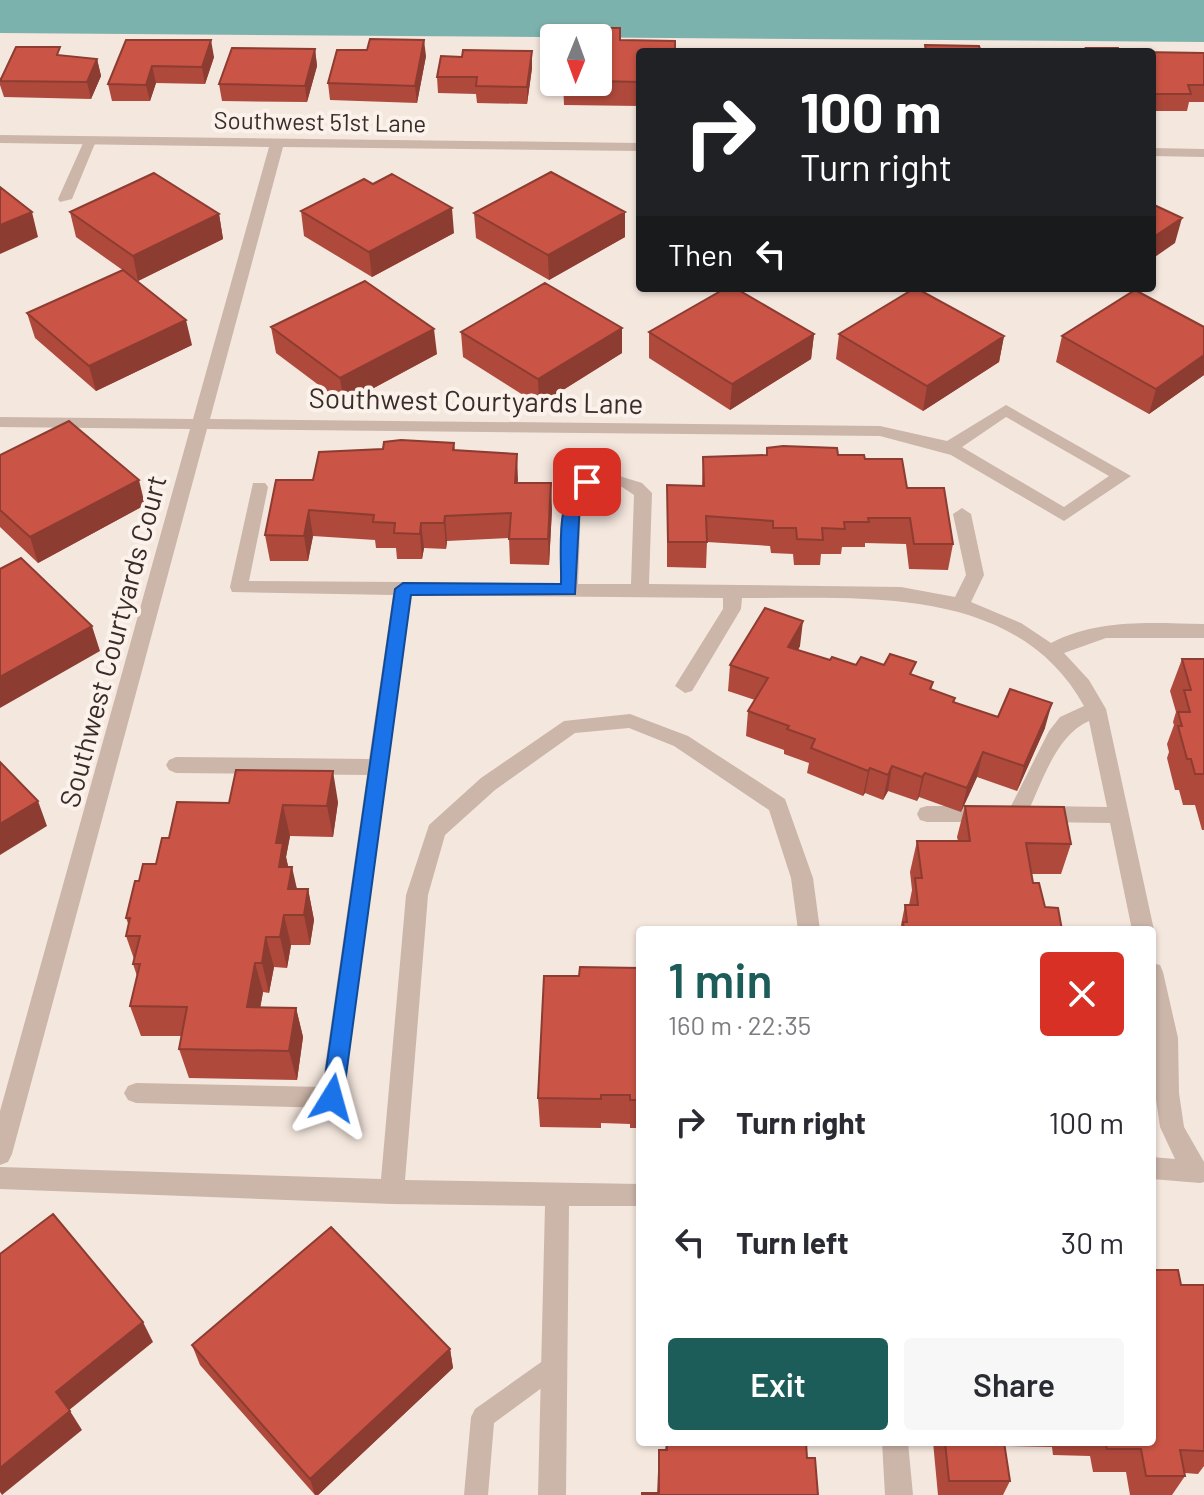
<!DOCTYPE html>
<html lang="en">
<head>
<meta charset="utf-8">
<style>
  body { margin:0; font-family:Barlow,sans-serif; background:#f7f7f7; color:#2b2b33; height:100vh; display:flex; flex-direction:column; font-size:30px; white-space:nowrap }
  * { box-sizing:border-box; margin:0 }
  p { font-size:26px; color:#7c7c81 }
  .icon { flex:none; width:44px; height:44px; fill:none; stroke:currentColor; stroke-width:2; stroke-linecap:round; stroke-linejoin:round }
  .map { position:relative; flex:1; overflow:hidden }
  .side { position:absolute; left:636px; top:926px; width:520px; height:520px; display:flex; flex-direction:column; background:#fff; border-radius:8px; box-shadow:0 2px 6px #0004 }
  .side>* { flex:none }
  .banner { position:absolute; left:636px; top:48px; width:520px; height:244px; border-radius:8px; box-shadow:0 2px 6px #0004; background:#202124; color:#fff; overflow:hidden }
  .needle { width:52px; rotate:181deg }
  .controls { position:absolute; left:540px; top:24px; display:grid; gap:16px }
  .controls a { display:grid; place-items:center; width:72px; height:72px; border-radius:8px; background:#fff; box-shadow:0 2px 6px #0004; font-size:40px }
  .pin { position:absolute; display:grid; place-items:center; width:68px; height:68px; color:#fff; margin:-34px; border-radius:16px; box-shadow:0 4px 12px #0006 }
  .me { position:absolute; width:88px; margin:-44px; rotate:8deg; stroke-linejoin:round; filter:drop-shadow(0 0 6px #0008) }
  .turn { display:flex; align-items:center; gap:28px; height:168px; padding:0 32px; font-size:36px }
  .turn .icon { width:104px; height:104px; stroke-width:2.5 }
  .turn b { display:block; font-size:56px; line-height:68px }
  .then { display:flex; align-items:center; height:76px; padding:0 32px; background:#0003; gap:16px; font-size:30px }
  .round { display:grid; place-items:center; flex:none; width:84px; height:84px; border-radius:8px; background:#f7f7f7 }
  .head { display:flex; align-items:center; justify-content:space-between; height:136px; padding:0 32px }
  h1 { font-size:48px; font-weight:600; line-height:60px; color:#1d5d59 }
  .action { display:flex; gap:16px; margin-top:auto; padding:16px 32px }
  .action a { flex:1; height:92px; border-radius:8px; background:#1d5d59; color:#fff; font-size:32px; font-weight:600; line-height:92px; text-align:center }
  .action a+a { background:#f7f7f7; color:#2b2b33 }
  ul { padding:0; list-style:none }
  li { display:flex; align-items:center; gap:24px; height:120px; padding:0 32px }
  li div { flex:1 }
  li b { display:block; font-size:30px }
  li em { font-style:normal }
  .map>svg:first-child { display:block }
</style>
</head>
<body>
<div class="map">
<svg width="1204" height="1495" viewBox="0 0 1204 1495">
  <rect width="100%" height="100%" fill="#f4e7de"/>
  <path fill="#7cb2ad" d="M0 0H1204V42L0 33Z"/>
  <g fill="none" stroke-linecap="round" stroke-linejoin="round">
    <path fill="#ccb5a9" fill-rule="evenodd" d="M90 137 96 141 72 199 60 202 58 199 84 141Z
      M554 1353 562 1357 566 1365 562 1373 494 1423 488 1495H464L471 1417 475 1409Z"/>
    <path fill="#ccb5a9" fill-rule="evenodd" d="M0 135 640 143V151L283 147 210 419 880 426 947 441 1006 405 1131 476 1064 521 951 455 880 436 207 429 12 1154 8 1162 0 1165V1111L190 429 0 427V417L193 419 269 147 0 143ZM1006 417 1109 476 1064 507 962 447Z
      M1152 148 1204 149V157L1152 156Z
      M616 475 642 483 652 493 649 584 901 587 955 597 966 575 953 514 962 508 971 514 984 575 971 602 1021 623 1051 643C1099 618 1152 623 1204 624V638H1106L1064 653 1089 680 1106 709 1154 930 1152 934V930H1132L1110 823 1041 822 1034 820 1031 814 1034 808 1041 806 1107 807 1089 721C1054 736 1041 787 1024 820H1010L1007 814 1049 731 1060 717 1084 706C1016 583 861 599 742 598L741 609 692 691 685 693 675 686 723 609V598L411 595 340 1105 332 1108 136 1103 128 1100 124 1093 128 1086 136 1083 322 1087 367 775 176 773 169 770 166 765 169 760 176 757 369 759 393 595 232 592 230 587 253 483H265L268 487 249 581 560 583C562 533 547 475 616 475ZM604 486 622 487 634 495 631 584H578L581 501 590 491Z
      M630 714 688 736 785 799 813 878 820 930H798L791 878 769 810 674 746 629 728 575 733 495 790 445 835 428 895 405 1180 640 1184V1206H569L566 1495H538L545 1206 392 1204 0 1189V1167L381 1179 406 895 429 825 481 778 564 721Z
      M927 806H989L996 808 999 814 996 820 989 822H927L920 820 917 814 920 808Z
      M1152 963 1160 965 1163 972 1178 1038 1179 1093 1184 1127 1204 1162V1182L1200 1183 1152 1179V1157L1175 1159 1160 1127 1155 1093Z
      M882 1442H908L913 1495H885Z"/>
  </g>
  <path fill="#ae493c" d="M126 40 214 57 205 84 156 83 150 101H112L108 84Z
    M620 40 640 52V106L564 105 563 82H598Z
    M315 49 317 66 307 102 222 101 219 84Z
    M532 51V68L527 104 477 103 476 94 438 93 437 77 462 57Z
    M1152 52 1204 53V102H1189L1187 111H1152Z
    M62 56 97 59 101 76 91 99 4 97 0 85V78Z
    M426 56 417 103 330 100 328 83Z
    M373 184 454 233 372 277 304 236 301 211Z
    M70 212 219 214 223 239 138 281 76 237Z
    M474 213 625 237 549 280 476 238Z
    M27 313 192 345 96 391 35 338Z
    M271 327 437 354 344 404 276 353Z
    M1204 327V375L1149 414 1056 362 1062 336Z
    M622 328V353L539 405 463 357 461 332Z
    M649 332 814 334 811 359 730 410 649 358Z
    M839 334 1004 336 999 362 923 411 836 359Z
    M454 443 455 450 518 483 552 509 549 565 510 564 509 538 447 541 446 549 424 548 422 559H397L396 548H376L375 540 313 536 308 561H270L265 535 313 480 383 449Z
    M767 448 865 459 907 488 953 544 948 570 909 569 906 544 865 543V547H842L841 554H821L820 565H794L793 554 771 553 770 546 707 542 706 568 667 567V485L702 486 703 457 766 455Z
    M0 455 145 505 38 563 0 527Z
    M800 646 798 650 830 660 914 675 933 682 931 690 954 702 998 717 1045 728 1017 791 977 777 961 812 919 797 917 801 888 791 883 800 865 793 863 796 807 773 809 763 784 754V750L746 736 748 711 755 700 728 691 730 665Z
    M1182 659H1204V830H1202L1195 805H1183L1179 790H1175L1167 758 1169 752 1167 744 1174 725 1173 722 1176 712 1170 691Z
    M338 802 333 837 290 836 286 857 288 867 297 889H308L314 920 310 945H291L287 968 274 967 269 993 263 992 260 1008H296L303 1037 297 1080 189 1078 179 1049 182 1036H141L130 1006 137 976 133 964 134 959 126 936 129 926 126 918 139 881 156 864 169 838 229 803Z
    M965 806 1071 844 1061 874H1031L1033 883 1045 907 1062 930H900L905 905H909L912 890 910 872 917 841H958L957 837Z
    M640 968V1128H630V1124L601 1123V1128L540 1127 538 1098 579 976Z
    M1153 1270 1181 1285H1204V1466L1198 1474 1185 1473V1476L1172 1495H1130L1126 1472H1093L1090 1456 1053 1455 1052 1447 1005 1446 1010 1481 1003 1495H938L933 1442H1152Z
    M192 1345 450 1349 453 1368 318 1495H315L200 1365Z
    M666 1442H806L807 1458 657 1493 659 1450H665Z"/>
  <path fill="#8d3c31" d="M211 40 214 57 205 84 202 67Z
    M424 40 426 56 417 103 415 86Z
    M315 49 317 66 307 102 305 86Z
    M532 51V68L527 104V87Z
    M97 59 101 76 91 99 87 82Z
    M152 66 156 83 150 101 146 85Z
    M452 208 454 233 372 277 369 252Z
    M32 212 38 237 0 254V225Z
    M625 212V237L549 280 548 255Z
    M219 214 223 239 138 281 133 256Z
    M1182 218 1175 243 1152 259V238Z
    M186 320 192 345 96 391 89 366Z
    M622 328V353L539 405 538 379Z
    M434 329 437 354 344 404 340 378Z
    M814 334 811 359 730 410 732 384Z
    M1004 336 999 362 923 411 927 386Z
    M1204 355V375L1149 414 1156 389Z
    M517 454 518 480 516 508 515 483Z
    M139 480 145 505 38 563 30 537Z
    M551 483 552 509 549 565 548 539Z
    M309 510 313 536 308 561 304 536Z
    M445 516 447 541 446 549 444 523Z
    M421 523 424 548 422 559 420 534Z
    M803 621 800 646 785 672 788 647Z
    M92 626 100 651 0 708V677Z
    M1052 703 1045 728 1017 791 1024 766Z
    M983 752 977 777 961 812 967 788Z
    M892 766 888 791 883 800 888 775Z
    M870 768 865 793 863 796 868 771Z
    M333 771 338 802 333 837 327 806Z
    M925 773 919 797 917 801 922 777Z
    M38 801 47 826 0 855V824Z
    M283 805 290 836 286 857 290 874 279 867 276 843Z
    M292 867 299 898 288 889Z
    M308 889 314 920 310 945 304 915Z
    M284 915 291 945 287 968 280 937Z
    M266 937 274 967 269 993 262 963Z
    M255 963 263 992 255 1037 247 1007Z
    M296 1008 303 1037 297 1080 289 1051Z
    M143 1322 153 1342 68 1411 56 1392Z
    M450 1349 453 1368 318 1495H315L310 1479Z
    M70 1411 82 1430 2 1495 0 1492V1468Z"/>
  <path fill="#ca5546" stroke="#8d3c31" stroke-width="2" d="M583 28H620V40L675 41V52H640V82L598 81V38H582Z
    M370 39 424 40 415 86 328 83 337 50H367Z
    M126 40H211L202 67 152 66 146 85 108 84Z
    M925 45 979 46 981 52H926Z
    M16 47H60L57 55 97 59 87 82 0 81Z
    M232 48 315 49 305 86 219 84Z
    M1086 48H1118L1119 52H1088Z
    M712 49 799 51V52H712Z
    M463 50 532 51 527 87 476 86 477 77H437L441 56 462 57Z
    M1142 52 1204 53V85H1188L1191 94H1155L1152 84V52Z
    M551 172 625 212 548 255 474 213Z
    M154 173 219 214 133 256 70 212Z
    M392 174 452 208 369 252 301 211 364 179 373 184Z
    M0 187 32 212 0 225Z
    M1152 204 1182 218 1152 238Z
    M123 270 186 320 89 366 27 313Z
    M365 281 434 329 340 378 271 327Z
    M545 283 622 328 538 379 461 332Z
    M726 288H735L814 334 732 384 649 332Z
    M915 288H916L1004 336 927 386 839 334Z
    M1135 290 1204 327V355L1156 389 1062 336Z
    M69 421 139 480 30 537 0 510V455Z
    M401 440 454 443 453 450 517 454 515 483H551L548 539H509L511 513 445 516 444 523H421L420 534 394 533 395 523 373 522 374 515 309 510 304 536 265 535 276 480H313L319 452 383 449 384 442Z
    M783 446 837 448 838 455H864L865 459H902L907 488H944L953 544H914L910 518H868L869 522H844L845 529 822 528 823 540 797 539 796 528H773V521L706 516 707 542H668L667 485 704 486 703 457 767 455V448Z
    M21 558 92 626 0 677V569Z
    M765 608 803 621 788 647 830 660 832 657 856 665 861 657 884 665 890 654 916 662 910 674 933 682 930 689 955 698 953 702 998 717 1010 689 1052 703 1024 766 983 752 967 788 925 773 922 777 892 766 888 775 870 768 868 771 811 748 815 739 787 729 789 726 748 711 768 678 730 665Z
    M1182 659H1204V774H1195L1191 759H1187L1178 726H1182L1178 712H1190L1184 690H1191Z
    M0 762 38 801 0 824Z
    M236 770 333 771 327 806 283 805 276 843H283L279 867H292L288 889H308L304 915H284L280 937H266L262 963H255L247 1007 296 1008 289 1051 179 1049 187 1007 130 1006 140 964H133L140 936H126L130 918H126L135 881H139L143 864H156L162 838H169L177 802 229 803Z
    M965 806 1064 807 1071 844 1026 843 1033 883H1039L1045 907 1058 908 1062 930H904L903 922H907L905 905H918L915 878H922L917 841H970Z
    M580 967 640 968V1100H630V1095H601V1099L538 1098 544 976H579Z
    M53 1214 143 1322 56 1392 70 1411 0 1468V1254Z
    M331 1227 450 1349 310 1479 192 1345Z
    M1152 1266 1153 1270H1178L1181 1285H1204V1451L1180 1450 1185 1476H1146L1141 1449H1107L1105 1442H1152Z
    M667 1442H806L807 1458H815L818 1495H642V1493H659V1450H667Z
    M945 1442H1004L1010 1481H949Z"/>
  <path fill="#1a73e8" stroke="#114b97" stroke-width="2" d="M587 477 595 482 583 494 580 501 575 594 411 595 343 1098 340 1104 332 1107 325 1104 322 1098 395 589 403 583 561 584C562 555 553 488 587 477Z"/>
  <g text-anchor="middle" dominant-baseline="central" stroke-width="8" stroke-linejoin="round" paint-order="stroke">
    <g font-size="24" fill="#3a2c29" stroke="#fbf2eb">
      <text transform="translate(320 121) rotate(1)">Southwest 51st Lane</text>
    </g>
    <g font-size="28" fill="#3a2c29" stroke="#fbf2eb">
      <text transform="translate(476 400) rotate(1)">Southwest Courtyards Lane</text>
      <text transform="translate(112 641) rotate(-75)">Southwest Courtyards Court</text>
    </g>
  </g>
</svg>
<div class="controls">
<a><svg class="needle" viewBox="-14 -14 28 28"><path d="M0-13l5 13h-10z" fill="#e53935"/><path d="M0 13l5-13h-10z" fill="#7c7c81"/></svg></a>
</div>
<div class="pin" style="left:587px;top:482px;background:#d93025"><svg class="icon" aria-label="arrive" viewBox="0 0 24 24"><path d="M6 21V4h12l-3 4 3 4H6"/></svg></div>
<svg class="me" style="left:332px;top:1098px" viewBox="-20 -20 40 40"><path d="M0-17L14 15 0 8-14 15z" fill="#1a73e8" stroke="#fff" stroke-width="4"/></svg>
<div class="banner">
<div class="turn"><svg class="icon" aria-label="right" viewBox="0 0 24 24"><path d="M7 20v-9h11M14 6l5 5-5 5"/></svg><div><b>100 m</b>Turn right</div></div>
<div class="then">Then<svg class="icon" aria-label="left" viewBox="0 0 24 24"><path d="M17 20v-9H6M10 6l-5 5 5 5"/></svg></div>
</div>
<section class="side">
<div class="head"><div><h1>1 min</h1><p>160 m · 22:35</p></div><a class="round" style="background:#d93025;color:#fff"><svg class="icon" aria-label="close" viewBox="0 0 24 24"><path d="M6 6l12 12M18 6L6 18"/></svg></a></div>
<ul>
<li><svg class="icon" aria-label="right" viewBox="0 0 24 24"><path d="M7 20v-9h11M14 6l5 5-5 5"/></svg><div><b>Turn right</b></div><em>100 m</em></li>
<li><svg class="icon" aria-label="left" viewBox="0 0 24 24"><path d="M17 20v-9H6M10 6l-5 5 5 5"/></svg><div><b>Turn left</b></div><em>30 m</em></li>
</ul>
<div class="action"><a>Exit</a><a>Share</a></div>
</section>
</div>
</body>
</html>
